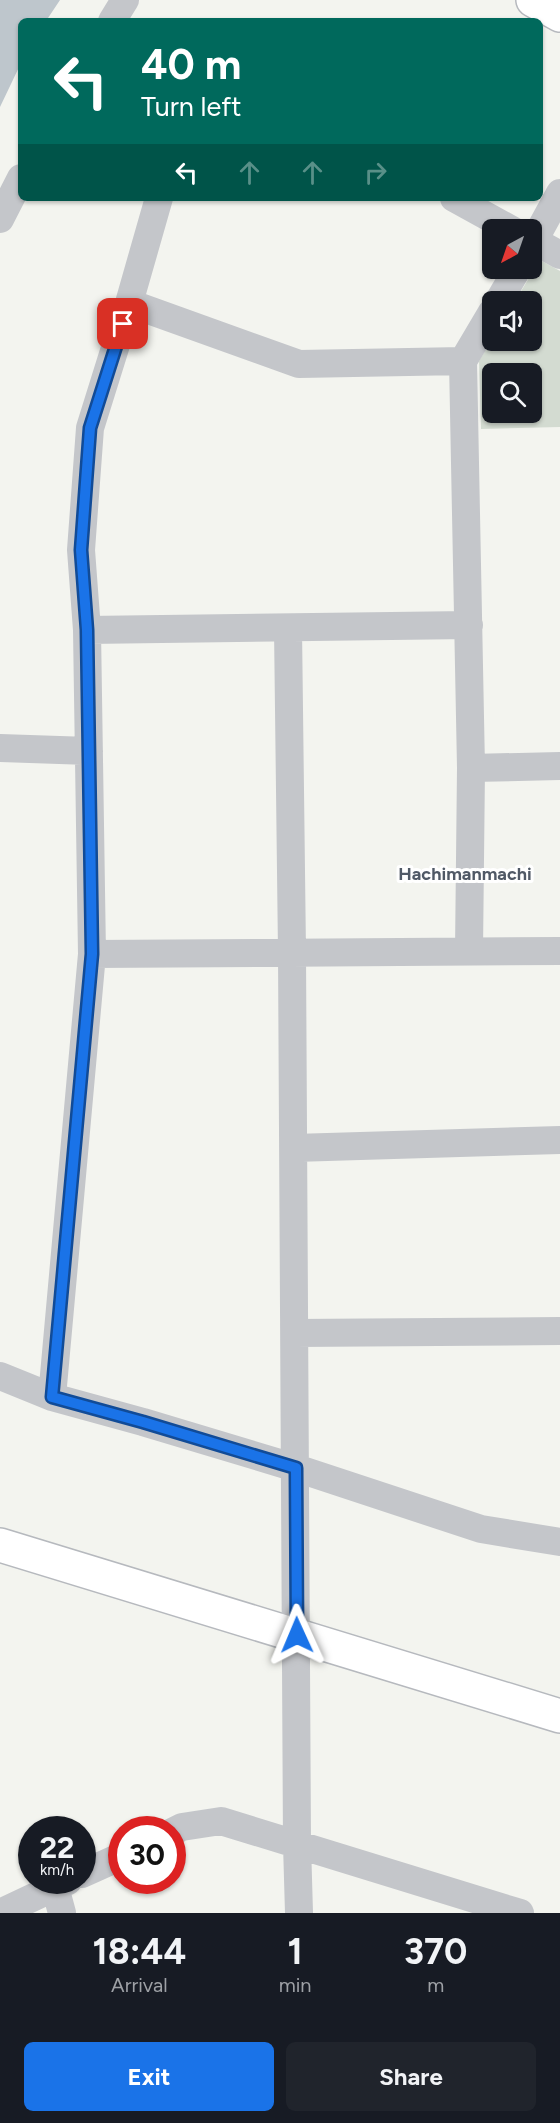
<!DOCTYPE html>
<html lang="en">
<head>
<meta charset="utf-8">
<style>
  body { margin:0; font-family:Figtree,sans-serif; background:#20242c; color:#f1f3f6; height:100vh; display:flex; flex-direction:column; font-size:22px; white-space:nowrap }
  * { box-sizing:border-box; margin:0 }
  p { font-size:20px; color:#9ea1a6 }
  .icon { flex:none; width:33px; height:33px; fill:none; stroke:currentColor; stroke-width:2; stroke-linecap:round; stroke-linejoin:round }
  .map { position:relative; height:1913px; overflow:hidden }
  .details { display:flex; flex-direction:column; background:#171b24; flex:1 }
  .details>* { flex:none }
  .hud { position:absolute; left:18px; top:18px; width:525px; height:183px; border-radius:9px; box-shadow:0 2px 4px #0004; background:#00695c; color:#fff; overflow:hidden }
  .needle { width:39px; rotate:220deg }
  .controls { position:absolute; left:482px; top:219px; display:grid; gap:12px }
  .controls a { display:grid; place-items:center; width:60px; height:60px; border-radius:9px; background:#171b24; box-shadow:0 2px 4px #0004; font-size:30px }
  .speed { position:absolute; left:18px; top:1816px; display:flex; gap:12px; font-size:30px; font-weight:700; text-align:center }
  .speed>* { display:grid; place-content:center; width:78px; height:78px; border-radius:50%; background:#171b24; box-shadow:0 2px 4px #0004; line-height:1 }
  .speed small { font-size:15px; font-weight:400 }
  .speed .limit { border:9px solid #d22; background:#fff; color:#111 }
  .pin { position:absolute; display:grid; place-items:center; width:51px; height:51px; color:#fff; margin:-26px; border-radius:12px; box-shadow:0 3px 9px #0006 }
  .me { position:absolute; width:66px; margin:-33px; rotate:359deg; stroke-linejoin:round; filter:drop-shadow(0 0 4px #0008) }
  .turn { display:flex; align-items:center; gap:21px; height:126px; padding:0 24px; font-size:27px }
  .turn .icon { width:78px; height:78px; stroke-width:2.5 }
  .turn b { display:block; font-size:42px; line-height:51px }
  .lanes { display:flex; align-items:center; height:57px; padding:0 24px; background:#0003; justify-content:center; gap:30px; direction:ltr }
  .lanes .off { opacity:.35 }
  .eta { display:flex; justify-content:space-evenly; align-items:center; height:102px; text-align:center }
  .eta b { font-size:36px; font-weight:700; line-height:42px }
  .cta { display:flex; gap:12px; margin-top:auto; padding:12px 24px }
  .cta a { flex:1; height:69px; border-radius:9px; background:#1a73e8; color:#fff; font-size:24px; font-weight:700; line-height:69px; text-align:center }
  .cta a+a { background:#20242c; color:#f1f3f6 }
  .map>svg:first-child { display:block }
</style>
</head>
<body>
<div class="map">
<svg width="560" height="1913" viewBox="0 0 560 1913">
  <rect width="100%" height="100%" fill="#f3f4ef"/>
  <path fill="#d3dbd1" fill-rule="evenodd" d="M540 260 560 271V427L481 429 479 361 492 339V340H531V302L515 301ZM492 374H531V412H492Z"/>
  <path fill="#bec6cc" d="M0 0H60L46 21H21V63L0 107Z"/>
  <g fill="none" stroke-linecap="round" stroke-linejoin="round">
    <defs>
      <path id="secondary" d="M533 0 560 15
        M0 1545 560 1716"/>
    </defs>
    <use href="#secondary" stroke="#b6b9be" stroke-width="36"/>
    <path stroke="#c4c6ca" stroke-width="28" d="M112 21 125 0
      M454 198 512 230
      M0 219 21 178
      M531 239 560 255
      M531 246 560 193
      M498 302 518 268
      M129 303 299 364 463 361
      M288 628 292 952 297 1844 299 1913
      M87 630 469 625
      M0 748 89 751
      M471 768 560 766
      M469 951 471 768 463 361 492 312
      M92 954 560 951
      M294 1148 560 1140
      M295 1333 560 1331
      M0 1376 52 1397 143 1422 296 1468 481 1529 560 1542
      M52 1397 92 954 87 630 81 550 90 428 129 303 159 198
      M172 1832 182 1827 221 1821 520 1913
      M82 1874 122 1856
      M55 1887 62 1913
      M0 1913 68 1881"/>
    <use href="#secondary" stroke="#fff" stroke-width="33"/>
  </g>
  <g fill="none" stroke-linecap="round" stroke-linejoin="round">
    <defs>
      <path id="route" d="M123 324 90 428 81 550 87 630 92 954 52 1397 143 1422 296 1468 297 1635"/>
    </defs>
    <use href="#route" stroke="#114b97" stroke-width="15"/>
    <use href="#route" stroke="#1a73e8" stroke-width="10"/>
  </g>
  <g text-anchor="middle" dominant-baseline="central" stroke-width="6" stroke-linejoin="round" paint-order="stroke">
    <g font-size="18" font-weight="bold" fill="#505966" stroke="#fff">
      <text x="465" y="874">Hachimanmachi</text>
    </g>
  </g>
</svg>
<div class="controls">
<a><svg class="needle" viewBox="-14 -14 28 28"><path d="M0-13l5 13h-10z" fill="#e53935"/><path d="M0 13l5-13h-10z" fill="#9ea1a6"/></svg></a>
<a><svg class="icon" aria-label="sound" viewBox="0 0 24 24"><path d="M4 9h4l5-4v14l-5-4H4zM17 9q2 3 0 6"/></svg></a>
<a><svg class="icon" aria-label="search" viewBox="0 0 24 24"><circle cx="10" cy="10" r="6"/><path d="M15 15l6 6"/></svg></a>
</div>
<div class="speed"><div>22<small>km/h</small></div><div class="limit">30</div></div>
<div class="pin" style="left:123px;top:324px;background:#d93025"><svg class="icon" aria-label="arrive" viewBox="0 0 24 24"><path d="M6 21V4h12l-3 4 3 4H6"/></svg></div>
<svg class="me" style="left:297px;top:1635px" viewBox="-20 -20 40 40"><path d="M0-17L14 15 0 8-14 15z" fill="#1a73e8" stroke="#fff" stroke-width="4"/></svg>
<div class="hud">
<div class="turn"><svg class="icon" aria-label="left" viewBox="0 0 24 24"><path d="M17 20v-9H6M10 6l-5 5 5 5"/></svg><div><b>40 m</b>Turn left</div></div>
<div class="lanes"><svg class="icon" aria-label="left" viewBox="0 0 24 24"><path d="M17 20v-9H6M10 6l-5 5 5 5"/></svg><svg class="icon off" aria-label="ahead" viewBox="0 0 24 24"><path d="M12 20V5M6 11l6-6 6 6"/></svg><svg class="icon off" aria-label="ahead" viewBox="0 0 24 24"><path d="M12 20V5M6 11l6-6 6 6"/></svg><svg class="icon off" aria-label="right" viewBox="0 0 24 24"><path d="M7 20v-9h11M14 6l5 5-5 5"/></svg></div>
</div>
</div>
<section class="details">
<div class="eta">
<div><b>18:44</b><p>Arrival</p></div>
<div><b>1</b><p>min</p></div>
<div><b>370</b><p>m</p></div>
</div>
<div class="cta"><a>Exit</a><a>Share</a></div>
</section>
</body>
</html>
